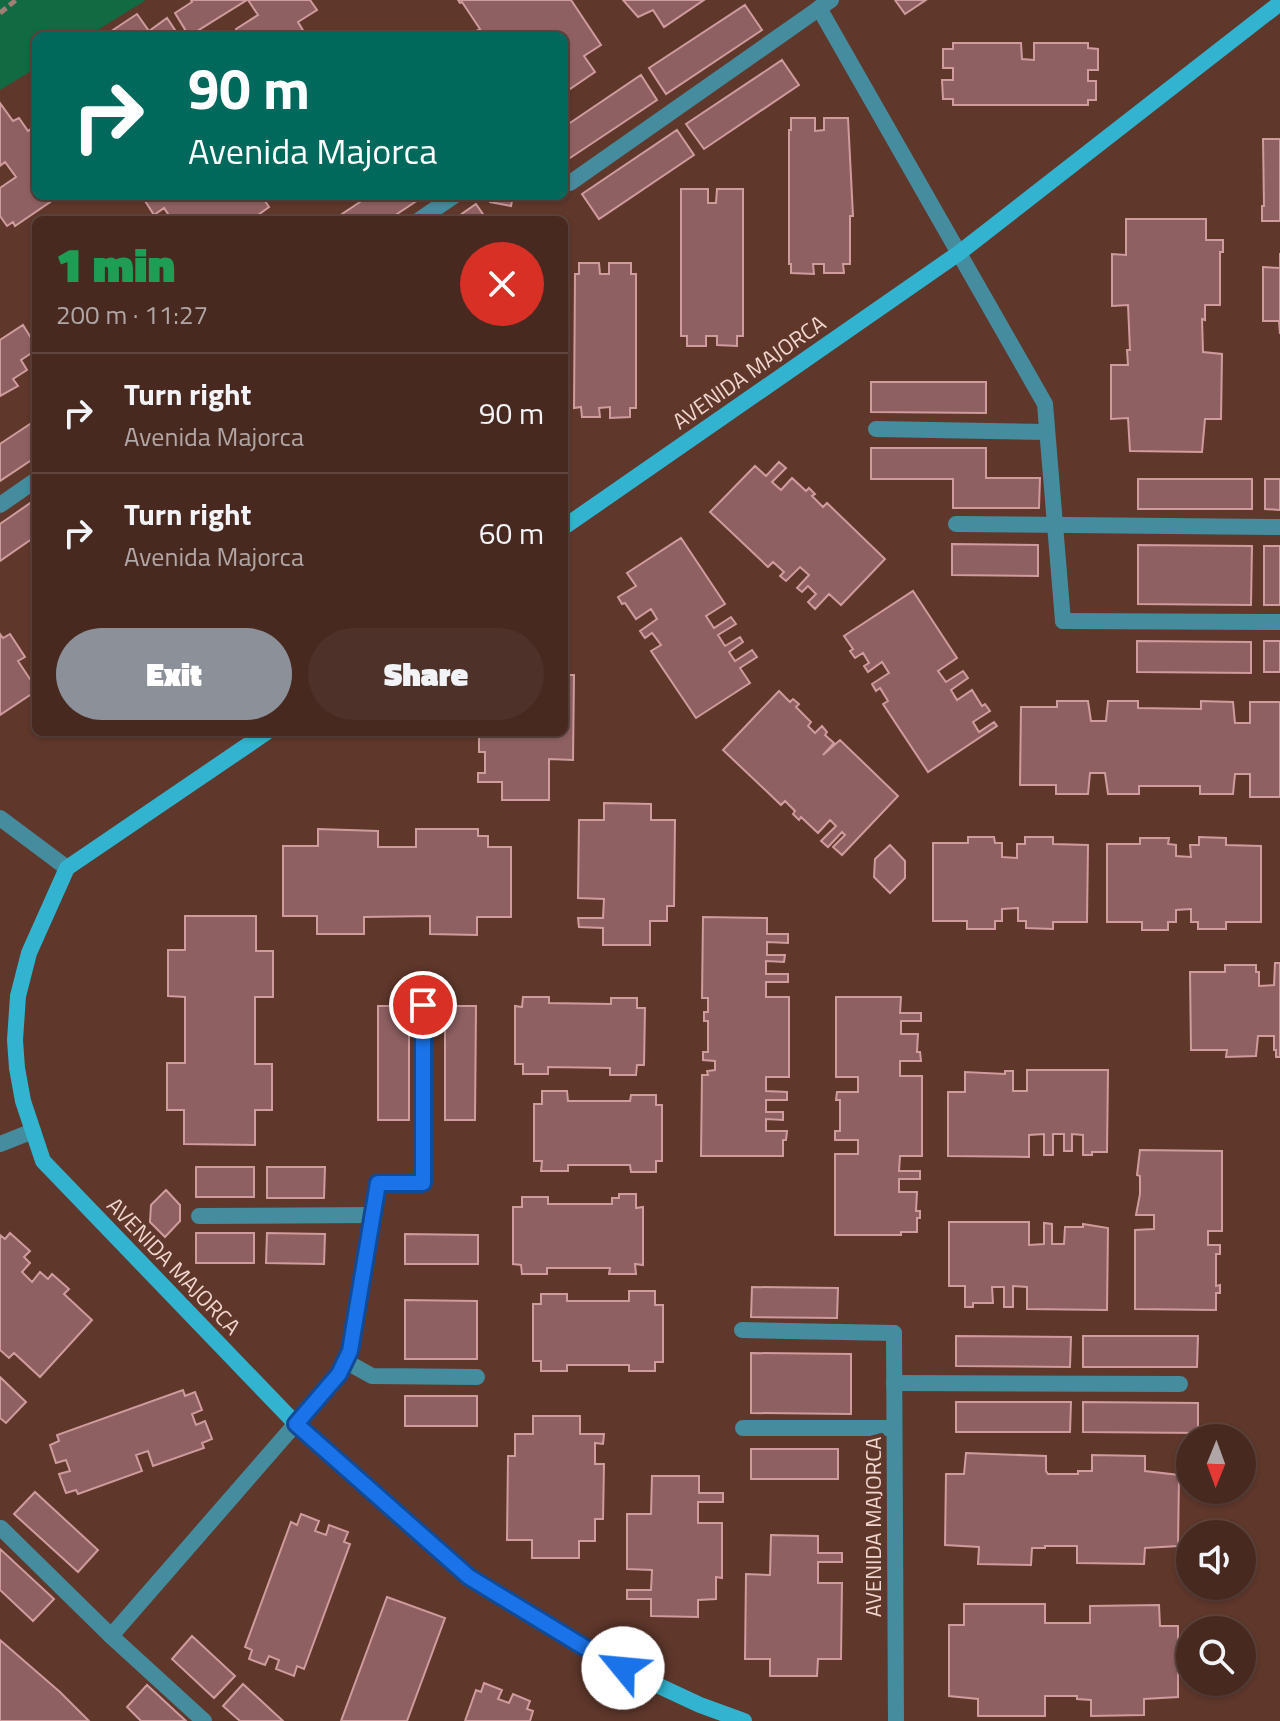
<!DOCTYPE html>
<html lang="en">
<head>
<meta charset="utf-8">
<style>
  body { margin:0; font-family:"Titillium Web",sans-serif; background:#4e3129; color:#f1f3f6; height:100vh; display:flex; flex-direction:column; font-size:30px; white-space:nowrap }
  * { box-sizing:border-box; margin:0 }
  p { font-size:26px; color:#b0a6a5 }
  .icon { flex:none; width:44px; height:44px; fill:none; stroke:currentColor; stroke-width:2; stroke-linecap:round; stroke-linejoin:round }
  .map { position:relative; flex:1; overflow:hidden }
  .sheet { position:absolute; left:32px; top:216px; width:536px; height:520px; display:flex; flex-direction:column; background:#472920; border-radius:12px; box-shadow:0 2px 6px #0004,0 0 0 2px #5f453e }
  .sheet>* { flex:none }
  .banner { position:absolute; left:32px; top:32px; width:536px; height:168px; border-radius:12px; box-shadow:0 2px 6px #0004,0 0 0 2px #5f453e; background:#00695c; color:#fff; overflow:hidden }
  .needle { width:52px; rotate:181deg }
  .tools { position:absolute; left:1176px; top:1424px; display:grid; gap:16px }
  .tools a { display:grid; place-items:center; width:80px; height:80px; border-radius:50%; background:#472920; box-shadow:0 2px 6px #0004,0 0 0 2px #5f453e; font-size:40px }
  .pin { position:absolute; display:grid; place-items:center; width:68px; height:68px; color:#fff; margin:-34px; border:4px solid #fff; border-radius:50%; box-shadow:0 2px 8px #0007 }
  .me { position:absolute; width:88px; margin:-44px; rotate:298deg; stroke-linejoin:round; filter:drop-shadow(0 0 6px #0008) }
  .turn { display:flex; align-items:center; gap:28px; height:168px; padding:0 24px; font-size:36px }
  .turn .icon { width:104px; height:104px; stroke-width:2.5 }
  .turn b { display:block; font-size:56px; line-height:68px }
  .round { display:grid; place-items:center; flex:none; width:84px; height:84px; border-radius:42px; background:#4e3129 }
  .summary { display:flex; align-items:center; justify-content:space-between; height:136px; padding:0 24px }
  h1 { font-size:48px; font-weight:800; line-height:60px; color:#1e9e55 }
  .cta { display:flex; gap:16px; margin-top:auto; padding:16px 24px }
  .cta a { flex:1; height:92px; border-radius:48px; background:#8c9099; color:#fff; font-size:32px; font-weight:800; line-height:92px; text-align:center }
  .cta a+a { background:#4e3129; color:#f1f3f6 }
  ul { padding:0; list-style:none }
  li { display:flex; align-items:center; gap:24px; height:120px; padding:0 24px; border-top:2px solid #5f453e }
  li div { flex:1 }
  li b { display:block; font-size:30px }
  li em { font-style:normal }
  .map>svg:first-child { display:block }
</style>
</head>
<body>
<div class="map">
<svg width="1280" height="1721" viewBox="0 0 1280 1721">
  <rect width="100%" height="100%" fill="#5f372b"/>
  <path fill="#116a41" d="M0 0H146L88 36H36V68L0 90Z"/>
  <path fill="#8f6062" stroke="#cf9b9d" stroke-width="2" d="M191 0H247L189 36 175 13 192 2Z
    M248 0H310L317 10 298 22 304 32 298 36H240L236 29 258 15Z
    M458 0H571L601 45 584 56 595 72 564 93V36H482L478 30 480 29 462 2 460 3Z
    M623 0H704L664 27 653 10 638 17Z
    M895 0H926L905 14Z
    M745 5 762 30 666 94 649 68Z
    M137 14 149 31 167 18 179 36H104Z
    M953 43H1021L1022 59 1034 60V43H1088V48L1098 49V70H1088V81H1096V100H1088V105H953V99H943L942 80H953V68H943V49H953Z
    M782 60 799 85 704 149 686 124Z
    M641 75 657 100 564 162V127Z
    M0 103 13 121 19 118 28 131 36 125V196H59L15 226 13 222 7 226 0 216V188L16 177 5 162 0 166Z
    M791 118H815V131L824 130V118H848L853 216H850V264H843L844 273H824V264H813L814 274 791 273V264H789V130H791Z
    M677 130 694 155 599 219 582 194Z
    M1263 139H1280V221H1262V206H1264Z
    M681 189H708V203H716L717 189H743V336H737V346L717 345V336H706V346H687V336H681Z
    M142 196H204L208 201 215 196H266L263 198 269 207 254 218 255 220H172L164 208 154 215Z
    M369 196H424L388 220H333Z
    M486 196H513L511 206 490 202Z
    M476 204 487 220H453Z
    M1126 219H1206V240H1223V252H1220V305H1205V320L1202 319 1203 352 1222 354 1221 419H1205L1202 452 1130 451 1128 418 1111 419V365H1128L1127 350H1130L1128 305 1112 306V254L1126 255Z
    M1280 253V334L1279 321H1263V267L1280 268Z
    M579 263H599L600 274H609V263H631V274H636V408H630V417L610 418V407L599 408 600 417H582L581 407 574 408 575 274H579Z
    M23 325 36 346V350L21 360 27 370 13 379 18 386 0 396V340Z
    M871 382H986V413L871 412Z
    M36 420V457L0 481V444Z
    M871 448H986V478H1040L1039 508H953V479H871Z
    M779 462 786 468 772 482 781 490 792 478 806 491 809 488 815 494 812 496 823 507 827 503 885 559 841 605 829 594 815 609 808 602 816 594 808 586 802 592 797 588 809 575 800 567 786 581 780 576 784 572 773 562 768 567 710 512 755 466 766 476Z
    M1138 479H1252V509H1138Z
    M1265 479H1280V510L1265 509Z
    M36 499V536L0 561V524Z
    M681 538 725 604 706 616 714 628 731 617 736 624 718 635 725 646 740 637 743 642 729 652 735 661 752 650 757 657 740 668 750 683 696 718 651 651 661 645 652 633 645 638 640 631 657 619 651 609 636 619 625 603 622 604 618 597 636 586 627 573Z
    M952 544 1038 545V576L952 575Z
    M1138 545 1252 546 1251 605 1138 604Z
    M1264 546H1280V605H1264Z
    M913 591 957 658 938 671 946 682 963 671 968 678 951 690 957 700 972 690 982 706 985 704 990 711 973 722 979 732 994 722 997 726 928 772 883 704 888 701 880 688 876 691 872 684 889 673 882 662 868 672 864 666 869 663 863 653 855 658 850 651 853 649 844 636Z
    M0 634 3 638 10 634 25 657 18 661 36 688V691L0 715Z
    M1137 641 1251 642V673L1137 672Z
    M1264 641H1280V672H1264Z
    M564 675H574L573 760 549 759V800H502V782H478V773H485V752H479V732H564Z
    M779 691 790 702 793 699 799 704 796 707 811 722 808 726 815 733 822 726 827 732 825 735 834 743 823 755 840 740 898 796 842 855 833 847 845 835 842 832 828 847 821 841 836 826 830 820 818 833 801 817 799 820 793 814 795 811 785 801 781 805 723 750Z
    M1057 701H1088L1091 721H1106L1108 701H1138V708L1201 709V701L1233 702 1235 723H1250V702H1280V797H1250V774H1235L1233 794H1200V786H1139V794H1108L1105 773H1090L1088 794H1056V785H1020L1021 707H1057Z
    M604 803 651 804V820H675L674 906H667V921H650V945H603V928L579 927 578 918H603L604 899 578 898 579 820H604Z
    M318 829 378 831V847H416V829H478V836H488V847H511V917H477V935L430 934V916L364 917V934H317V916H283V846H318Z
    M968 837H994L995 843H1002V857L1017 858V844H1025V837H1053V844L1088 845 1087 922H1053V929L1026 928V921H1018V908L1002 909V921H995V929H967V921H933V843H968Z
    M1199 837 1226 838V845L1261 846V922H1226V929H1198V922H1191V909L1176 910V922H1168V930H1142V922H1107V844H1140V838H1169L1168 844 1176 845V856L1191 857 1190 845H1199Z
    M890 845 905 861V878L890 893 874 877 875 859Z
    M185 916H256V951H273V997H255V1064H272V1110H255V1145L184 1144V1110H167V1063H185V997L168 996V950H185Z
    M703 917 767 918V934H788V943L767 942V955H785L784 962 766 961V974H788V982H766V997H789V1077H766V1091L787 1092V1100H766V1112H783V1120L766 1119V1131H787L786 1140H783V1156H701L702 1075H708L707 1071 715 1070V1061L703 1060V1052H708V1021H704V1012H708V998H702Z
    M1275 963H1280V1057H1276V1050H1274V1036H1258L1256 1056 1226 1057 1227 1050H1191L1190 972H1225V965H1256V972H1259V986L1274 985Z
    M523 997H549V1003L611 1004V998H637V1008H645L644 1065H637L636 1075H610V1068L548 1067V1074H523V1064H515V1006L522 1007Z
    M836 997H901L900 1013H921V1021H901V1034H918L917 1052H920L921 1061H900V1076H922V1156H900L899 1171H920V1179H899V1192H917L916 1211H920V1218H917V1232H901V1235H835V1154H858V1140H835V1131H840V1100H836L837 1092H858V1077H836Z
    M378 1006H409V1120H378Z
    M445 1006H476L475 1120H445Z
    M1027 1070H1108L1107 1152H1092V1155H1083V1135L1072 1134V1151H1064V1134H1053V1155H1044V1134L1029 1135V1157L948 1156V1092H965V1072L1005 1074V1071H1013V1091H1027Z
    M542 1091H567L568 1101H630L631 1095H656V1105H662V1161H656V1172H631L630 1165H568V1171H541L542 1161H534V1104H542Z
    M1140 1150 1222 1151V1231H1208V1245H1220V1254H1216V1286L1220 1285V1293H1216V1310L1135 1309V1230L1154 1229V1215H1136L1140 1194V1176L1137 1175Z
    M196 1167H254V1197H196Z
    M267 1167H325L324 1198H267Z
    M166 1190 180 1205V1221L165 1237 150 1222 151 1205Z
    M619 1194H636V1208L643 1207V1265L635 1264 636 1274H609L610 1268H547V1274H522L521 1265 513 1264V1207H522V1197H548V1204H612V1198H619Z
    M949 1222H1029V1245L1044 1244V1223L1052 1224V1244H1064L1065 1227H1083V1224L1108 1228 1107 1310 1027 1309V1287L1013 1286V1307H1004V1287H992L993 1303H973V1307H965V1286H949Z
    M10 1233 30 1251 24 1257 30 1263 22 1272 32 1282 40 1272 48 1279 52 1274 69 1289 64 1294 92 1320 40 1377 14 1353 9 1358 0 1350V1235L5 1239Z
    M196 1233H254V1263H196Z
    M267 1233 325 1234 324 1264 266 1263Z
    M405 1234 478 1235V1264H405Z
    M752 1287 838 1288 837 1318 751 1317Z
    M629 1291H655V1305H663V1362H655V1371H629V1365H567V1371H541V1361H533V1304H541V1294H567V1301H629Z
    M405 1300 477 1301V1359H405Z
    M956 1336 1071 1337 1070 1367 956 1366Z
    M1083 1336H1198L1197 1367H1083Z
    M751 1353 851 1354V1414L751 1413Z
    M0 1377 26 1402 6 1423 0 1418Z
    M183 1390 185 1396 195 1392 202 1410 192 1414 196 1425 205 1421 212 1439 202 1443 204 1448 153 1466 148 1451 136 1455 142 1471 78 1494 76 1490 66 1493 59 1474 70 1471 66 1460 56 1463 50 1445 59 1441 57 1435Z
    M405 1396H477V1426H405Z
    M956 1402H1071L1070 1432H956Z
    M1083 1402 1198 1403V1433L1083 1432Z
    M533 1416H580V1434H604L603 1444 595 1443V1464H604L603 1519H595V1541H579V1558H532V1540H507L508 1456H515V1434H533Z
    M751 1449H838V1479H751Z
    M966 1453 1046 1456V1471L1048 1474H1078V1471H1092V1455L1145 1456V1471L1179 1475 1178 1546 1145 1548 1144 1564 1077 1563V1546H1045V1548H1032L1031 1565 978 1564 979 1547 945 1545 946 1474H964Z
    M652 1476H699V1493H723V1502H698V1523H722V1578L716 1577V1599L698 1600V1617L651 1616V1599H627V1590H651L652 1570 627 1569V1514H651Z
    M35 1492 98 1550 78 1572 14 1514Z
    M301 1514 319 1521 315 1531 326 1535 329 1525 348 1532 344 1542 350 1544 304 1669 297 1666 294 1676 276 1669 279 1660 269 1656 265 1665 249 1659 252 1650 245 1647 291 1522 297 1525Z
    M771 1535 818 1536V1553H842V1562H818V1583H842L841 1659H818L817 1676H770V1659H745L746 1574 770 1575Z
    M0 1549 54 1599 33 1621 0 1590Z
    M387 1597 445 1618 407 1721H341Z
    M964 1604H1045V1623H1090V1606L1159 1605 1160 1626H1178V1697L1144 1699V1715L1091 1716V1700L1077 1699V1696H1045V1716H978V1699L949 1696V1625H964Z
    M192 1636 235 1676 214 1698 172 1659Z
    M0 1640 60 1692 89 1721H0Z
    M484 1683 502 1690 498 1699 509 1703 513 1694 530 1701 527 1709 533 1711 530 1721H465L476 1690 481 1692Z
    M243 1684 283 1721H240L223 1706Z
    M147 1685 186 1721H141L127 1707Z"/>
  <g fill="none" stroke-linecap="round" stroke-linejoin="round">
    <path stroke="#9f7e73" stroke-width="5" stroke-dasharray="8 4" stroke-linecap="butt" d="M0 13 16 0"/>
    <path stroke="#458c9e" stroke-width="16" d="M570 183 831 0
      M419 220 454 196
      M876 429 1047 432
      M0 505 36 480
      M956 524 1280 527
      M1063 621 1280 622
      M199 1216 374 1215
      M742 1330 894 1333
      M345 1361 372 1376 477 1377
      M894 1383 1180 1384
      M743 1428H894
      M1 1528 111 1636 204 1721"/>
    <path stroke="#458c9e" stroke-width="16" d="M819 8 1045 404 1063 621
      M0 818 67 868
      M0 1144 33 1131
      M894 1333 896 1721
      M111 1636 339 1374 350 1351 378 1183H423V1005"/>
    <path stroke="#32b3d0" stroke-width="16" d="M564 527 959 253 1280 3
      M267 732 67 868 29 953 18 996 15 1040 17 1068 23 1101 43 1161 296 1424 469 1577 584 1647 642 1678 700 1705 744 1721"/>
  </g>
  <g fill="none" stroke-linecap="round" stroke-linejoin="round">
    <defs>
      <path id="route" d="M423 1005V1183H378L350 1351 339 1374 296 1424 469 1577 584 1647 623 1668"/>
    </defs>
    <use href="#route" stroke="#114b97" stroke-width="20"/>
    <use href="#route" stroke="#1a73e8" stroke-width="14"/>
  </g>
  <g text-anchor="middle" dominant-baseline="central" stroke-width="8" stroke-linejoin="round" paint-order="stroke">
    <g font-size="22" fill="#f0d6ce" stroke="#5f372b">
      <text transform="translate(749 372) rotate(-35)">AVENIDA MAJORCA</text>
      <text transform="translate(174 1266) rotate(46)">AVENIDA MAJORCA</text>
      <text transform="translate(873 1527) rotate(-90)">AVENIDA MAJORCA</text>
    </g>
  </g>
</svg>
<div class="tools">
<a><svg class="needle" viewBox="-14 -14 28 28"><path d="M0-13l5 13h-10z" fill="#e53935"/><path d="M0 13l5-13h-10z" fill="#b0a6a5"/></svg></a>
<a><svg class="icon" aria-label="sound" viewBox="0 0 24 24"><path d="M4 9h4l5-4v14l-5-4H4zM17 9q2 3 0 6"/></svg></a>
<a><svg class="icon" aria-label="search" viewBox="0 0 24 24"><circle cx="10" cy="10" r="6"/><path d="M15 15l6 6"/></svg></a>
</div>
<div class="pin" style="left:423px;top:1005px;background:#d93025"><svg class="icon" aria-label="arrive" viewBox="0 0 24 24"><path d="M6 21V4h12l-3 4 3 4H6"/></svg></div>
<svg class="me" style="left:623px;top:1668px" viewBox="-20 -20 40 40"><circle r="19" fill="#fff"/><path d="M0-13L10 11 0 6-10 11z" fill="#1a73e8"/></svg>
<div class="banner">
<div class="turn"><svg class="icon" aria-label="right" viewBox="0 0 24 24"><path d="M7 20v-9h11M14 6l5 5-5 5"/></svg><div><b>90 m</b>Avenida Majorca</div></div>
</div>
<section class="sheet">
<div class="summary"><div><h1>1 min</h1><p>200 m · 11:27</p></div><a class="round" style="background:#d93025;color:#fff"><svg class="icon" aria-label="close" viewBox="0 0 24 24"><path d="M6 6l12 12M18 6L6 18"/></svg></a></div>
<ul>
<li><svg class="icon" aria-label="right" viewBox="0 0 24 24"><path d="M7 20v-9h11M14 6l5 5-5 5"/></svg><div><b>Turn right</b><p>Avenida Majorca</p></div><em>90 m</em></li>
<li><svg class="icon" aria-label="right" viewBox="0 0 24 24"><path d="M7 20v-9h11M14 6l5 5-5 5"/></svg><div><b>Turn right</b><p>Avenida Majorca</p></div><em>60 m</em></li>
</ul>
<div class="cta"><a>Exit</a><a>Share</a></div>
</section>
</div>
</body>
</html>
